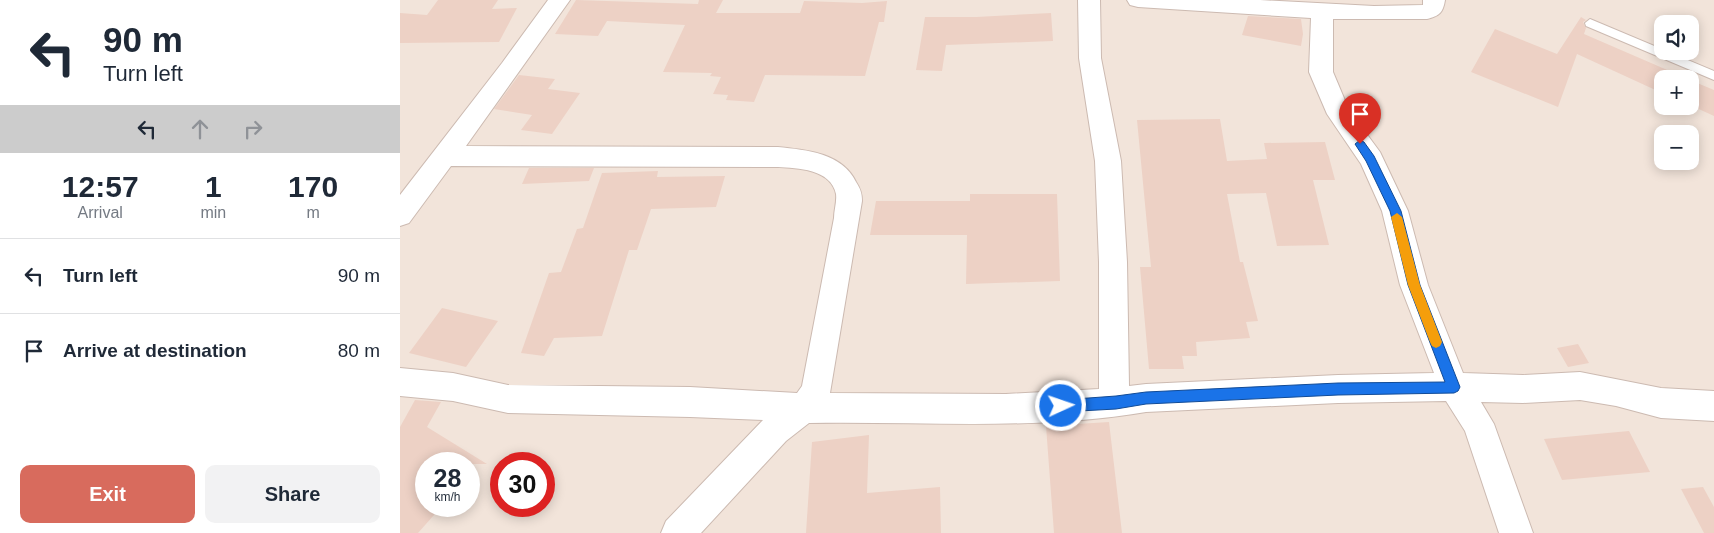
<!DOCTYPE html>
<html lang="en">
<head>
<meta charset="utf-8">
<style>
  body { margin:0; font-family:Helvetica,sans-serif; background:#f2f2f3; color:#1f2937; height:100vh; display:flex; flex-direction:column; font-size:19px; white-space:nowrap }
  * { box-sizing:border-box; margin:0 }
  p { font-size:16px; color:#747a83 }
  .icon { flex:none; width:28px; height:28px; fill:none; stroke:currentColor; stroke-width:2; stroke-linecap:round; stroke-linejoin:round }
  .map { position:relative; flex:1; overflow:hidden }
  .drawer { display:flex; flex-direction:column; background:#fff; width:400px }
  .drawer>* { flex:none }
  .hud { background:#fff; color:#1f2937; overflow:hidden }
  .controls { position:absolute; left:1254px; top:15px; display:grid; gap:10px }
  .controls a { display:grid; place-items:center; width:45px; height:45px; border-radius:10px; background:#fff; box-shadow:0 2px 12px #0003; font-size:25px }
  .speed { position:absolute; left:15px; top:452px; display:flex; gap:10px; font-size:25px; font-weight:700; text-align:center }
  .speed>* { display:grid; place-content:center; width:65px; height:65px; border-radius:50%; background:#fff; box-shadow:0 2px 12px #0003; line-height:1 }
  .speed small { font-size:12px; font-weight:400 }
  .speed .limit { border:8px solid #d22; background:#fff; color:#111 }
  .pin { position:absolute; display:grid; place-items:center; width:42px; height:42px; color:#fff; margin:-51px -21px; border-radius:50% 50% 50% 0; rotate:-45deg; box-shadow:0 0 5px #0007 }
  .pin .icon { rotate:45deg }
  .me { position:absolute; width:55px; margin:-28px; rotate:87deg; stroke-linejoin:round; filter:drop-shadow(0 0 4px #0008) }
  .turn { display:flex; align-items:center; gap:18px; height:105px; padding:0 20px; font-size:22px }
  .turn .icon { width:65px; height:65px; stroke-width:2.5 }
  .turn b { display:block; font-size:35px; line-height:42px }
  .lanes { display:flex; align-items:center; height:48px; padding:0 20px; background:#0003; justify-content:center; gap:25px; direction:ltr }
  .lanes .off { opacity:.35 }
  .eta { display:flex; justify-content:space-evenly; align-items:center; height:85px; text-align:center }
  .eta b { font-size:30px; font-weight:700; line-height:35px }
  .button { display:flex; gap:10px; margin-top:auto; padding:10px 20px }
  .button a { flex:1; height:58px; border-radius:10px; background:#d86b5d; color:#fff; font-size:20px; font-weight:700; line-height:58px; text-align:center }
  .button a+a { background:#f2f2f3; color:#1f2937 }
  ul { padding:0; list-style:none }
  li { display:flex; align-items:center; gap:15px; height:75px; padding:0 20px; border-top:1px solid #e0e1e3 }
  li div { flex:1 }
  li b { display:block; font-size:19px }
  li em { font-style:normal }
  main { display:flex; flex:1; min-height:0 }
  .map>svg:first-child { display:block }
</style>
</head>
<body>
<main>
<section class="drawer">
<div class="hud">
<div class="turn"><svg class="icon" aria-label="left" viewBox="0 0 24 24"><path d="M17 20v-9H6M10 6l-5 5 5 5"/></svg><div><b>90 m</b>Turn left</div></div>
<div class="lanes"><svg class="icon" aria-label="left" viewBox="0 0 24 24"><path d="M17 20v-9H6M10 6l-5 5 5 5"/></svg><svg class="icon off" aria-label="ahead" viewBox="0 0 24 24"><path d="M12 20V5M6 11l6-6 6 6"/></svg><svg class="icon off" aria-label="right" viewBox="0 0 24 24"><path d="M7 20v-9h11M14 6l5 5-5 5"/></svg></div>
</div>
<div class="eta">
<div><b>12:57</b><p>Arrival</p></div>
<div><b>1</b><p>min</p></div>
<div><b>170</b><p>m</p></div>
</div>
<ul>
<li><svg class="icon" aria-label="left" viewBox="0 0 24 24"><path d="M17 20v-9H6M10 6l-5 5 5 5"/></svg><div><b>Turn left</b></div><em>90 m</em></li>
<li><svg class="icon" aria-label="arrive" viewBox="0 0 24 24"><path d="M6 21V4h12l-3 4 3 4H6"/></svg><div><b>Arrive at destination</b></div><em>80 m</em></li>
</ul>
<div class="button"><a>Exit</a><a>Share</a></div>
</section>
<div class="map">
<svg width="1314" height="533" viewBox="0 0 1314 533">
  <rect width="100%" height="100%" fill="#fbf3eb"/>
  <path fill="#f2e4da" fill-rule="evenodd" d="M0 0H1314V533H0ZM1262 24H1290V51H1262ZM1262 79H1290V106H1262ZM1262 134H1290V161H1262ZM26 464H69V506H26ZM101 464H144V506H101Z"/>
  <path fill="#edd1c5" d="M38 0H98L92 9 117 8 99 42 0 43V13L27 15Z
    M176 0 298 4 299 0H323L316 13H400L404 1 462 3 487 1 484 22H479L465 76 365 75 354 102 326 100 328 95 313 94 321 77 310 76 312 73 263 72 285 25 207 21 198 36 155 34Z
    M651 13 653 41 546 45 542 71 516 70 525 17H576Z
    M848 16 901 19 903 34 901 46 842 35Z
    M1181 17 1186 20 1183 22 1186 28 1184 34 1288 79H1262V93L1177 54 1158 107 1071 72 1095 29 1157 54Z
    M119 75 155 79 148 89 180 93 152 134 121 130 132 115 94 109Z
    M1290 80 1314 90V116L1290 105Z
    M820 119 827 161 867 159 864 143 925 142 935 180H913L929 245 877 246 866 193 827 194 840 262H843L858 321 846 322 850 338 796 342 797 356H782L784 369H749L740 267H751L737 120Z
    M129 168H194L189 181 122 184Z
    M258 171 257 177 325 176 316 207 251 209 237 250H229L202 336 154 338 144 356 121 353 149 273 161 272 177 229 183 228 202 173Z
    M570 194H657L660 281 566 284 567 235H470L476 201H570Z
    M42 308 98 321 66 367 9 353Z
    M1178 344 1189 363 1168 367 1157 348Z
    M15 400 41 402 27 427 87 464H26V506H42L18 533H0V427Z
    M709 422 722 533H654L646 426Z
    M1229 431 1250 472 1162 480 1144 439Z
    M469 435 467 493 540 487 541 533H406L412 442Z
    M1303 487 1314 507V533H1304L1281 489Z"/>
  <g fill="none" stroke-linecap="round" stroke-linejoin="round">
    <defs>
      <path id="service" d="M1190 19 1314 71V80L1186 26 1185 23Z"/>
      <path id="minor" d="M148 0H170L66 146 378 147C407 150 442 153 456 182 460 188 462 193 462 201L430 393 606 394 699 389V262L695 161 679 58 678 0H700L701 58 721 161 727 262 729 386 746 384 938 375 1034 373 1000 285 982 211 961 164 927 114 909 72 911 18 738 7 730 5 727 0H860L974 6 1023 5V0H1045C1043 13 1039 16 1027 19H933V72L949 110 980 152 1008 211 1028 285 1063 373 1123 375 1180 372 1261 388 1314 391V421L1261 418 1216 406 1180 400 1123 403 1081 402 1094 424 1133 533H1099L1065 431 1046 401 938 403 746 412C636 431 521 421 409 423L386 441 301 533H261L266 521 363 420 290 417 108 413 53 401 0 396V368L53 373 108 385 290 387 397 393 402 386 434 218C434 210 437 202 436 194 431 169 397 168 378 167L51 166 9 223 0 226V195L102 63Z"/>
    </defs>
    <use href="#service" stroke="#ccbab1" stroke-width="2"/>
    <use href="#minor" stroke="#ccbab1" stroke-width="2"/>
    <use href="#service" fill="#fff" fill-rule="evenodd"/>
    <use href="#minor" fill="#fff" fill-rule="evenodd"/>
  </g>
  <path fill="#1a73e8" stroke="#114b97" d="M960 140 964 142 974 156 1001 211 1020 285 1060 387 1058 391 1054 393 938 395 746 404 716 409 661 412 656 410 654 406 656 401 661 400 716 396 746 392 938 383 1045 382 1008 285 990 211 966 161 955 144Z"/>
  <path fill="#f59e0b" d="M997 213 1002 217 1020 285 1042 342 1040 346 1036 348 1032 346 1030 342 1008 285 991 217Z"/>
</svg>
<div class="controls">
<a><svg class="icon" aria-label="sound" viewBox="0 0 24 24"><path d="M4 9h4l5-4v14l-5-4H4zM17 9q2 3 0 6"/></svg></a>
<a>+</a>
<a>−</a>
</div>
<div class="speed"><div>28<small>km/h</small></div><div class="limit">30</div></div>
<div class="pin" style="left:960px;top:144px;background:#d93025"><svg class="icon" aria-label="arrive" viewBox="0 0 24 24"><path d="M6 21V4h12l-3 4 3 4H6"/></svg></div>
<svg class="me" style="left:661px;top:406px" viewBox="-20 -20 40 40"><circle r="17" fill="#1a73e8" stroke="#fff" stroke-width="3"/><path d="M0-11L8 9 0 5-8 9z" fill="#fff"/></svg>
</div>
</main>
</body>
</html>
